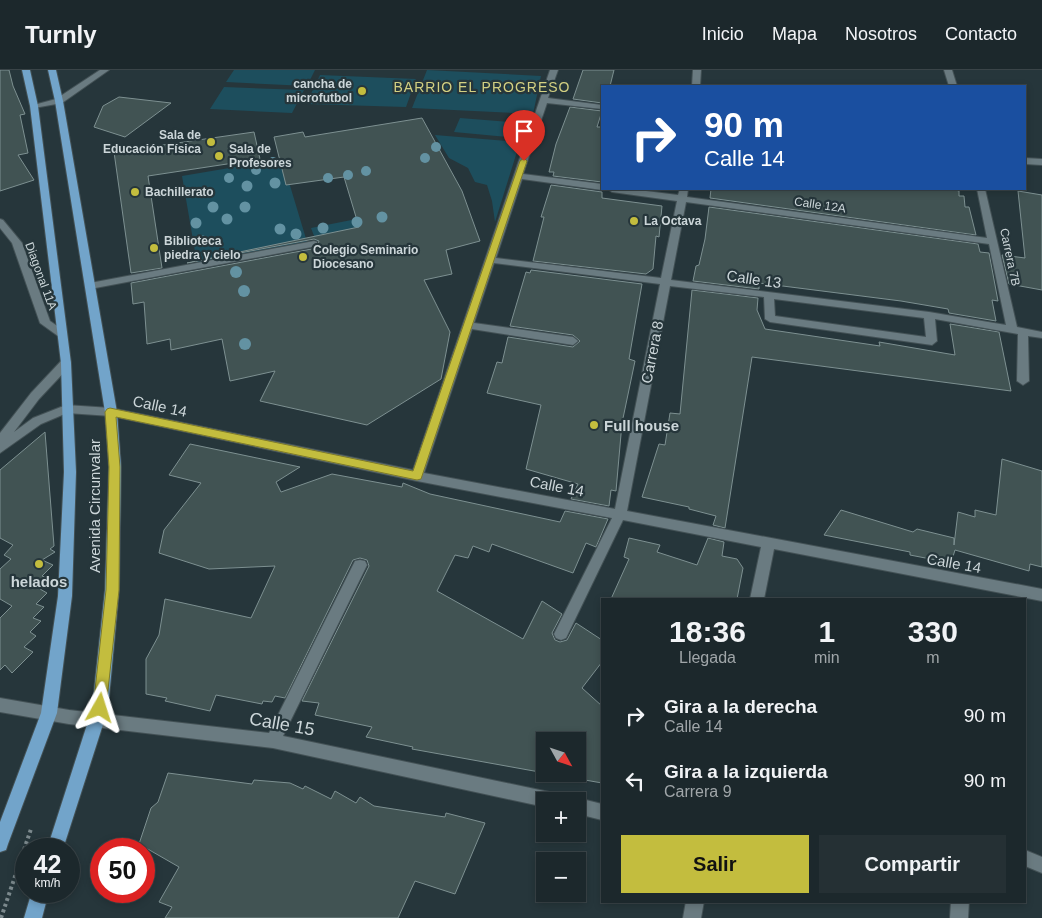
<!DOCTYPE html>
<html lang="es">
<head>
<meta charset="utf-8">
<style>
  body { margin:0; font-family:Helvetica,sans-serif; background:#253034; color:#f1f3f6; height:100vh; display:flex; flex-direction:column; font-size:19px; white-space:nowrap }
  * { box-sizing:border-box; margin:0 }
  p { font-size:16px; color:#a0a6a9 }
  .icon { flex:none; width:28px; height:28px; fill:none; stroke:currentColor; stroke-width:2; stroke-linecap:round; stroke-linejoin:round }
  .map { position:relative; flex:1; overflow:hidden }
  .drawer { position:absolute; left:601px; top:528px; width:425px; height:305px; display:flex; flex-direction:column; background:#1c282c; border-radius:0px; box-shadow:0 2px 8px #0003,0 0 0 1px #3a4448 }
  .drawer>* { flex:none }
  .hud { position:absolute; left:601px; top:15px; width:425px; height:105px; border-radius:0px; box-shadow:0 2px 8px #0003,0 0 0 1px #3a4448; background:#1a4fa0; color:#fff; overflow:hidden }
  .needle { width:32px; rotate:130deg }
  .controls { position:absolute; left:536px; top:662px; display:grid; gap:10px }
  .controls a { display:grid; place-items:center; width:50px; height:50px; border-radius:0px; background:#1c282c; box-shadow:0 2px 8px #0003,0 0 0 1px #3a4448; font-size:25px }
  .speed { position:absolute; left:15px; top:768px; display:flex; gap:10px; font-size:25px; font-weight:700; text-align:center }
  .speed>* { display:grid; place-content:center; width:65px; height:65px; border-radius:50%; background:#1c282c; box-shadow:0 2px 8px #0003,0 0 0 1px #3a4448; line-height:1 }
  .speed small { font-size:12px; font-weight:400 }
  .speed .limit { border:8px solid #d22; background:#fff; color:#111 }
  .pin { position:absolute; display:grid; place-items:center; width:42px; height:42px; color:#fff; margin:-51px -21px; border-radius:50% 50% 50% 0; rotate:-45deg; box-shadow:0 0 5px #0007 }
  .pin .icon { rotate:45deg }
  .me { position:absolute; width:55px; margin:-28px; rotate:6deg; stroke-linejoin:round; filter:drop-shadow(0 0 4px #0008) }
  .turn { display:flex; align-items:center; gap:18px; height:105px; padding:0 20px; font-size:22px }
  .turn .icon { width:65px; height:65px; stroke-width:2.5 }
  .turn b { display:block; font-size:35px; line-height:42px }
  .eta { display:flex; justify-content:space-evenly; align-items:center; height:85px; text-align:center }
  .eta b { font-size:30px; font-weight:600; line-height:35px }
  .cta { display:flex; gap:10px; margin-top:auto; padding:10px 20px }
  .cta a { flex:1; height:58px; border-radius:0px; background:#c3bd3e; color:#111; font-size:20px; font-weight:600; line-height:58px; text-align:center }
  .cta a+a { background:#253034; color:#f1f3f6 }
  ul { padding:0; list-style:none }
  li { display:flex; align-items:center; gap:15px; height:65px; padding:0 20px }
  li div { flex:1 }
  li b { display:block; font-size:19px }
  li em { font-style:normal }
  header { display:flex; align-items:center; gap:30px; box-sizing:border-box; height:70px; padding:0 25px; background:#1c282c; border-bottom:1px solid #3a4448 }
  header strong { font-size:24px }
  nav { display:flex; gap:28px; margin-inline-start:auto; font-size:18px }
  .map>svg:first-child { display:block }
</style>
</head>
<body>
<header>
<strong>Turnly</strong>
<nav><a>Inicio</a><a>Mapa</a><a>Nosotros</a><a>Contacto</a></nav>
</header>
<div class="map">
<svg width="1042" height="848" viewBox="0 0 1042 848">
  <rect width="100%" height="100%" fill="#26363b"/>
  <path fill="#1d4e5d" d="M234 0H315L307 16 226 12Z
    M427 0 541 6 533 44 412 38Z
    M320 5 416 9 406 37 306 34Z
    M224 17 304 20 292 43 210 39Z
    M460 48 522 53 517 68 454 62Z
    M435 65 520 72 495 152 492 131 487 115 475 112 468 98 449 88Z
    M282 89 307 172 197 193 182 106Z
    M397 141 403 153 316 171 311 158Z"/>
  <path fill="#415353" stroke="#7d9091" d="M0 0H9L13 16 25 44 20 45 28 83 18 85 34 110 0 121Z
    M583 0H614L610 16H602V33L573 29Z
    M119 27 171 33 125 67 94 57 103 36Z
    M570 37 602 41 597 57H602L601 74H602V112L553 106 554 102H549L556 74Z
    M422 48 462 121 480 171 446 180 452 204 424 210 450 262 441 309 367 355 260 331 275 301 230 311 222 269 171 280 170 269 147 274 144 232 133 234 131 213 317 178 319 171 314 169 187 193 359 157 344 107 286 115 274 67 303 62 305 67Z
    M254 62 260 89 148 106 162 198 131 203 114 82Z
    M551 115 602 122V128L662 136 659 167 656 166 653 199 646 204 533 191 544 147H541Z
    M711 119H951L959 121V126H964L965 137H969L976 165 710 128Z
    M1018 121 1042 125V220L1009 214 1002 185 1025 188Z
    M709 137 978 174 980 182 989 183 998 231 992 230 996 251 949 243 948 239 901 231 759 213V219L693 211 696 196 699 195 705 169Z
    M531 200 642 214 629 289 635 291 622 353 616 421 611 420 609 436 571 429 578 414 526 399 541 335 487 323 497 292 502 293 508 267 573 277 580 271 573 265 510 256 526 202 530 203Z
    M692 220 758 228 757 240 765 259 880 276 879 272 955 285 950 254 999 262 1011 321 752 287 725 458 713 455 716 446 689 439V437L642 427 659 374 665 375 670 343 680 344Z
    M45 362 54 476 50 479 55 482 42 490 53 495 42 506 50 509 40 519 47 523 36 534 44 537 33 548 41 551 30 562 36 566 24 577 33 582 12 603 5 595 0 600V548L12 536 0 529V499L11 489 4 485 13 475 0 468V400Z
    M190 374 300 397 276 412 281 422 332 404 402 417 403 413 430 424 560 452 565 441 608 449 596 477 586 473 573 503 492 474 489 482 473 476 468 488 455 485 437 521 523 569 542 531 562 544 552 563 555 570 560 572 567 570 576 553 602 570V592L582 618 602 636V713L551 704H578V671H545V703L412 679 413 677 366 667 372 657 315 645 319 633 302 631 369 496 367 490 360 488 353 490 285 628 275 626 272 632 263 631 262 634 216 625 210 641 165 631 167 628 146 624V589L159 565 165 529 251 548 275 496 209 499 159 483 164 460 201 413 169 405Z
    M1002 389 1042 401V497L1030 494 1029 501 955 480 951 493 910 485V482L824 465 841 440 913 462 917 459 954 468V475L958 442 975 447V440L996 445Z
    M629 468 660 475 657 482 697 495 708 468 724 472 722 486 737 489 743 498 737 529H611L629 489 624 487Z
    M168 703 252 714 254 710 290 713 303 719 305 716 331 729 335 721 356 733 360 727 374 736 445 747 446 743 485 753 455 824 415 811 398 848H165L172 837 159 832 179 797 139 774 151 738 158 732Z"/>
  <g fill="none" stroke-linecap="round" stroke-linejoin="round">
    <defs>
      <path id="minor" d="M100 0H109L62 33 34 38 30 36 56 29Z
        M550 0H558L548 28 602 35V39L547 33 523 104 602 114V119H605L602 120 522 109 496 188 661 208 677 131 612 122 608 119H630L678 125 680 119H688L687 127 987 168 977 119H985L1017 257 1042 262V268L1028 266 1029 311 1023 315 1017 311 1018 264 935 249 937 271 932 275 770 252 765 249 764 227 670 216 627 441 1042 519V531L774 479 764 529H750L761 477 623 450 566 568 561 570 556 568 554 564 612 448 417 411 111 346 67 343 41 354 0 383V363L31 323 62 290H70L71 293 70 296 39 329 14 362 33 348 66 335 111 338 413 400ZM686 132 989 174 1006 255 929 242 671 210ZM494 193 660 214 615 439 424 403 472 259 573 275 578 271 573 267 474 253ZM774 229 924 248 926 267 775 246Z
        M693 0H701L700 16H692Z
        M944 0H952L957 16H949Z
        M1025 88 1042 89V95L1025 94Z
        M0 149 3 150 22 173 50 251 66 262 67 264 66 266H58L40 253 12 173 0 158Z
        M314 171 317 172V176L90 219 85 216 90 213Z
        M360 490 365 491 367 495 283 666 554 723 560 725 562 731H545V737L273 678 69 654 0 642V628L69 640 269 663 355 491Z
        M578 728 602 734V750L578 744V731H572Z
        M1025 780 1042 787V803L1025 796Z
        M686 831H704L701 848H683Z
        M951 831H969L968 848H950Z"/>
      <path id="major" d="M22 0H30L38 36 71 293 76 402 72 526 57 643 8 774 6 780 0 782V752L41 643 58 526 64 402 61 293 30 36Z
        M48 0H56L63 31 117 342 121 397 119 520 108 639 63 779H47L92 639 105 520 109 397 105 342 55 31Z
        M32 821H49L42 848H24Z"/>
    </defs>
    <use href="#minor" stroke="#435155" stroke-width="2"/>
    <use href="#major" stroke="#435155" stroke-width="2"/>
    <path stroke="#7c898d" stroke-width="4" stroke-dasharray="3 3" stroke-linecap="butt" d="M1 848 31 759"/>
    <use href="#minor" fill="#6a7b81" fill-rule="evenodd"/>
    <use href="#major" fill="#72a4ca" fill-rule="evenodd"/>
  </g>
  <g fill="#6392a2">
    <circle cx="436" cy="77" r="5"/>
    <circle cx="425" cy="88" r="5"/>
    <circle cx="273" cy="92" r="5"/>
    <circle cx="256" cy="100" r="5"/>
    <circle cx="366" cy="101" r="5"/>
    <circle cx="348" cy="105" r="5"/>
    <circle cx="229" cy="108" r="5"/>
    <circle cx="328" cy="108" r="5"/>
    <circle cx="275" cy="113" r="5.5"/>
    <circle cx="247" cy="116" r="5.5"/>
    <circle cx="213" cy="137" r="5.5"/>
    <circle cx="245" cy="137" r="5.5"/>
    <circle cx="382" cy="147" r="5.5"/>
    <circle cx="227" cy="149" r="5.5"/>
    <circle cx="357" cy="152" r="5.5"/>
    <circle cx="196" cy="153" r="5.5"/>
    <circle cx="323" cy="158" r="5.5"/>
    <circle cx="280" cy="159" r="5.5"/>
    <circle cx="296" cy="164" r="5.5"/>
    <circle cx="203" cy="171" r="5.5"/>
    <circle cx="236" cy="202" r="6"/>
    <circle cx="244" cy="221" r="6"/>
    <circle cx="245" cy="274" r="6"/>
  </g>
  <path fill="#c3bd3e" stroke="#7f7b28" d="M524 88 527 91 421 409 417 410 116 347 120 397 119 520 106 638 104 643 100 645 95 643 93 638 106 520 109 397 105 342 107 339 110 338 413 401 520 91Z"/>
  <g fill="#c3bd3e" stroke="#26363b" stroke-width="2">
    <circle cx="362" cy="21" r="5"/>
    <circle cx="211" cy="72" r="5"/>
    <circle cx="219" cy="86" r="5"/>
    <circle cx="135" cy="122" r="5"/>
    <circle cx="634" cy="151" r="5"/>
    <circle cx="154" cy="178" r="5"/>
    <circle cx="303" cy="187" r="5"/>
    <circle cx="594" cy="355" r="5"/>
    <circle cx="39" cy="494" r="5"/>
  </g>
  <g text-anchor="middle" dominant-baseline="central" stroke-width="4.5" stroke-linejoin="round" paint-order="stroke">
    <g font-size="12" font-weight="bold" fill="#ccd6d9" stroke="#26363b" text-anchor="start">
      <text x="352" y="14" text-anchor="end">cancha de<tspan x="352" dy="14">microfutbol</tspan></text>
      <text x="201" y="65" text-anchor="end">Sala de<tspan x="201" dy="14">Educación Física</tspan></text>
      <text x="229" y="79">Sala de<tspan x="229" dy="14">Profesores</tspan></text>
      <text x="145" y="122">Bachillerato</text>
      <text x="644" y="151">La Octava</text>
      <text x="164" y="171">Biblioteca<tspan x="164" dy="14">piedra y cielo</tspan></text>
      <text x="313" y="180">Colegio Seminario<tspan x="313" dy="14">Diocesano</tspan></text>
    </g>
    <g font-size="12" fill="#ccd6d9" stroke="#26363b">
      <text transform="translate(820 135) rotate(8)">Calle 12A</text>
      <text transform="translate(1010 187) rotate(78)">Carrera 7B</text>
      <text transform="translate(41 206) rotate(70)">Diagonal 11A</text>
    </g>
    <g font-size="14" letter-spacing="1" fill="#d3d082" stroke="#26363b">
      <text x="482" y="17">BARRIO EL PROGRESO</text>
    </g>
    <g font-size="15" fill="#ccd6d9" stroke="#26363b">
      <text transform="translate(754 209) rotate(8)">Calle 13</text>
      <text transform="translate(652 282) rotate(-79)">Carrera 8</text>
      <text transform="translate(160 336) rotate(12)">Calle 14</text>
      <text transform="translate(557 416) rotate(11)">Calle 14</text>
      <text transform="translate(94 436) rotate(-90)">Avenida Circunvalar</text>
      <text transform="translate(954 493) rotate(10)">Calle 14</text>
    </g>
    <g font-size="15" font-weight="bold" fill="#ccd6d9" stroke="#26363b" text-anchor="start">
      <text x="604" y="355">Full house</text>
      <text x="39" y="511" text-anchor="middle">helados</text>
    </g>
    <g font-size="18" fill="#ccd6d9" stroke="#26363b">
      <text transform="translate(282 654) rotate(10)">Calle 15</text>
    </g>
  </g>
</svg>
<div class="controls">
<a><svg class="needle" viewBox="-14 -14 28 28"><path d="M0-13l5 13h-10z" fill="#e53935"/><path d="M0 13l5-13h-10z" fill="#a0a6a9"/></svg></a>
<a>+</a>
<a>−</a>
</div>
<div class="speed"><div>42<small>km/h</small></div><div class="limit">50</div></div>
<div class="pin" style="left:524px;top:91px;background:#d93025"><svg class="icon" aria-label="arrive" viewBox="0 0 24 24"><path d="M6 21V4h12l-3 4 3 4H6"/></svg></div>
<svg class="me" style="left:100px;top:638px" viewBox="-20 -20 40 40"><path d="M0-17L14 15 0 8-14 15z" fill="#c3bd3e" stroke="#fff" stroke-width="4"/></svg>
<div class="hud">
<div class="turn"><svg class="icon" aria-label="right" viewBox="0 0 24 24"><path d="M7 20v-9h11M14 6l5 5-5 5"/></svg><div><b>90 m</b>Calle 14</div></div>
</div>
<section class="drawer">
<div class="eta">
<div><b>18:36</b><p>Llegada</p></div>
<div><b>1</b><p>min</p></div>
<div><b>330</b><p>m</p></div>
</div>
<ul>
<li><svg class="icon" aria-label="right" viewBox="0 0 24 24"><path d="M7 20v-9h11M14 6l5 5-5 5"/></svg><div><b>Gira a la derecha</b><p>Calle 14</p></div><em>90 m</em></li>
<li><svg class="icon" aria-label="left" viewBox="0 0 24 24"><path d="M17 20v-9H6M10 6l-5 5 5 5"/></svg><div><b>Gira a la izquierda</b><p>Carrera 9</p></div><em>90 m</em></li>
</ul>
<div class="cta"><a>Salir</a><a>Compartir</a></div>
</section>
</div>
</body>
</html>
